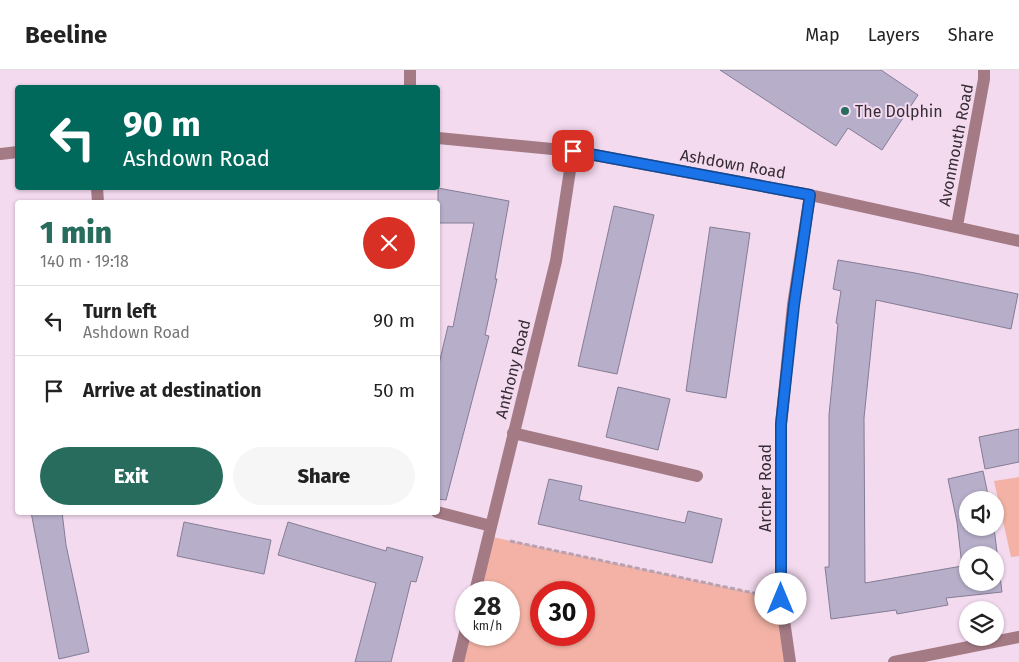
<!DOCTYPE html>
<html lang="en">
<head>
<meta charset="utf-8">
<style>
  body { margin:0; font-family:"Fira Sans",sans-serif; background:#f6f6f6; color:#222; height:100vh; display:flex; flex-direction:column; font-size:19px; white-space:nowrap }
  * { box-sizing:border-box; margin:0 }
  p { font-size:16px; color:#767676 }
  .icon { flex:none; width:28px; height:28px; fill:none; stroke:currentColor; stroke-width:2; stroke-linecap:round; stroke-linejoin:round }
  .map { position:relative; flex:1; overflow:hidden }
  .sheet { position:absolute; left:15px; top:130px; width:425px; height:315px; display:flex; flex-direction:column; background:#fff; border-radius:5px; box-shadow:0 1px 4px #0004 }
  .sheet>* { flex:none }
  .top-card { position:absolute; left:15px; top:15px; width:425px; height:105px; border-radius:5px; box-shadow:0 1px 4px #0004; background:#00695c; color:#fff; overflow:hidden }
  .controls { position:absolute; left:959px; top:421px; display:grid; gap:10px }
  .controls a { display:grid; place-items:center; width:45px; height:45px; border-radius:50%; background:#fff; box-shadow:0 1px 4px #0004; font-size:25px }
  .speed { position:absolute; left:455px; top:511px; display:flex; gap:10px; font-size:25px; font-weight:700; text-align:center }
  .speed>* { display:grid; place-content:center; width:65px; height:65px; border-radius:50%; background:#fff; box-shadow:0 1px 4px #0004; line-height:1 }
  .speed small { font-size:12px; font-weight:400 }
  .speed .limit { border:8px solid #d22; background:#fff; color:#111 }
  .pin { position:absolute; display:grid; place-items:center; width:42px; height:42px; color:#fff; margin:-21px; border-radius:10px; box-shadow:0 2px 8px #0006 }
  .me { position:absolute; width:55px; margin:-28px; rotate:0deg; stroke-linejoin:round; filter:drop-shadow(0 0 4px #0008) }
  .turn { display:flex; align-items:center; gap:18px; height:105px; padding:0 25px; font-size:22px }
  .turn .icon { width:65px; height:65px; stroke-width:2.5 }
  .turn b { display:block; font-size:35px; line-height:42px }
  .round { display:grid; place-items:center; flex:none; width:52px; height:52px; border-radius:26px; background:#f6f6f6 }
  .headline { display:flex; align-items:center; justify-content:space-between; height:85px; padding:0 25px }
  h1 { font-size:30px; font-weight:800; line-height:38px; color:#286c5e }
  .cta { display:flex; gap:10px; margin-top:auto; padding:10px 25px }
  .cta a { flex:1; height:58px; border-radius:30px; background:#286c5e; color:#fff; font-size:20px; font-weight:800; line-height:58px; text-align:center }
  .cta a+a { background:#f6f6f6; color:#222 }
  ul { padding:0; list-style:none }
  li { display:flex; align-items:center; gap:15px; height:70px; padding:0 25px; border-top:1px solid #e0e0e0 }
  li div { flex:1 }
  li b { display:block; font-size:19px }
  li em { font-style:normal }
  header { display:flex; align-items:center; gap:30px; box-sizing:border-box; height:70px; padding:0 25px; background:#fff; border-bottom:1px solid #e0e0e0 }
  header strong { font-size:24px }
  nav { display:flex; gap:28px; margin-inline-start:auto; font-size:18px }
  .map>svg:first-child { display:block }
</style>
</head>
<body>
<header>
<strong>Beeline</strong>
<nav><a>Map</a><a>Layers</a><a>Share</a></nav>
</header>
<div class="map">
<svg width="1019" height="592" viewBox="0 0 1019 592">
  <rect width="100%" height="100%" fill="#f3daef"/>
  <path fill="#f3b2a5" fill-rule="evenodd" d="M1019 407V486L1011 487 994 411Z
    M488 466 781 529 790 592H458L466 565H509V522H475ZM541 522H584V565H541Z"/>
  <path fill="#b7afca" stroke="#847c95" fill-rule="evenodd" d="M720 0H881L918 25 882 80 848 58 836 76Z
    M438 118 509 131 495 209H497L485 265 489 266 446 430 438 429V298L448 256 453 257 474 153H438Z
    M614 136 654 145 617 304 578 296Z
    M710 157 750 163 726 328 686 321Z
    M838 190 915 203 1018 224 1011 259 876 230 864 348 865 513 962 496 957 452 948 409 983 401 989 430H968V458H994L1002 522 946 528 948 535 897 544 896 540 831 549 825 497H829V345L838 254 836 253 841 221 833 219ZM968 485H995V512H968Z
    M618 317 670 329 658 380 606 367Z
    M1019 359V392L985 399 979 367Z
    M549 409 582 416 579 430 685 453 688 441 722 449 712 493 538 454Z
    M31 442H62L66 475 89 582 59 589Z
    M184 452 271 470 264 504 177 486Z
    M288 452 386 481 387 477 423 487 416 512 411 511 391 592H355L376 513 278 485Z"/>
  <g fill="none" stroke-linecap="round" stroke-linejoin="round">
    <path stroke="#b6a2b3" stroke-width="3" stroke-dasharray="5 2.5" stroke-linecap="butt" d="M510 471 758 524"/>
    <path stroke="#a47a85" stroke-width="12" d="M410 18V0
      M438 68 573 81 810 125 1019 171
      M0 84 18 82
      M97 118 98 132
      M957 156 984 9V0
      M513 363 697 406
      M437 442 491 456
      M475 522 556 191 573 81
      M458 592 466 559
      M790 592 781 529V354L793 235 810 125
      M894 592 1019 567"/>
  </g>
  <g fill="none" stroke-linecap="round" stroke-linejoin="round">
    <defs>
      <path id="route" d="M573 81 810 125 794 235 781 354V529"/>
    </defs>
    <use href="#route" stroke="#114b97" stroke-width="12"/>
    <use href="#route" stroke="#1a73e8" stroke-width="9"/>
  </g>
  <circle fill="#286c5e" stroke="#f3daef" stroke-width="2" cx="845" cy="41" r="5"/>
  <g text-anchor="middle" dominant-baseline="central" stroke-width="4" stroke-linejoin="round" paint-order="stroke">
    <g font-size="16" fill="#362c34" stroke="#f3daef" text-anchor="start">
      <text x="855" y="41">The Dolphin</text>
    </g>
    <g font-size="16" fill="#362c34" stroke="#f3daef">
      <text transform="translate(956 75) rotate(-79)">Avonmouth Road</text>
      <text transform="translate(733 94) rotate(10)">Ashdown Road</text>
      <text transform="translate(513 299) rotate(-76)">Anthony Road</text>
      <text transform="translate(765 418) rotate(-90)">Archer Road</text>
    </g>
  </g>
</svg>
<div class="controls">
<a><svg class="icon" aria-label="sound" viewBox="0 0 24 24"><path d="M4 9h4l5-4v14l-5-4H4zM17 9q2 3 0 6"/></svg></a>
<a><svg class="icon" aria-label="search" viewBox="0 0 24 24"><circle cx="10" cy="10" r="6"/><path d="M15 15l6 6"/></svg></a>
<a><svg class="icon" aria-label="layers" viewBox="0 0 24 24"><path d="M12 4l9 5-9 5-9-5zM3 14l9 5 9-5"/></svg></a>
</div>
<div class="speed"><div>28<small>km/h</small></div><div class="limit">30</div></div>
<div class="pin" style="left:573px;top:81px;background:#d93025"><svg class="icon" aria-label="arrive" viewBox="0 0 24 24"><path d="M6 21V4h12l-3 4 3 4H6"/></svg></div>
<svg class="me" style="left:781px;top:529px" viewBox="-20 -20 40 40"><circle r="19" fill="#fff"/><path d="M0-13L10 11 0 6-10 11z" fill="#1a73e8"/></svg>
<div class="top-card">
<div class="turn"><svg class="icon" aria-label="left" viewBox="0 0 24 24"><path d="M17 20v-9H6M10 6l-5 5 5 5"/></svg><div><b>90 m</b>Ashdown Road</div></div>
</div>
<section class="sheet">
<div class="headline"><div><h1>1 min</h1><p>140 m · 19:18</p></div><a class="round" style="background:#d93025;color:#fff"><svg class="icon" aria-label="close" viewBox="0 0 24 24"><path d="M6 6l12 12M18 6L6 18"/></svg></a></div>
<ul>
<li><svg class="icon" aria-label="left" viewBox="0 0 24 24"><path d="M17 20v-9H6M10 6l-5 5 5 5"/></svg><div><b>Turn left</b><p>Ashdown Road</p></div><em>90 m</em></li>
<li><svg class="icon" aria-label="arrive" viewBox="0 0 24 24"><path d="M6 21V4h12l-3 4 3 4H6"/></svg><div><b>Arrive at destination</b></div><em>50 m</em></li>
</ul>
<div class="cta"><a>Exit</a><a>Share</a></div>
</section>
</div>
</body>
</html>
